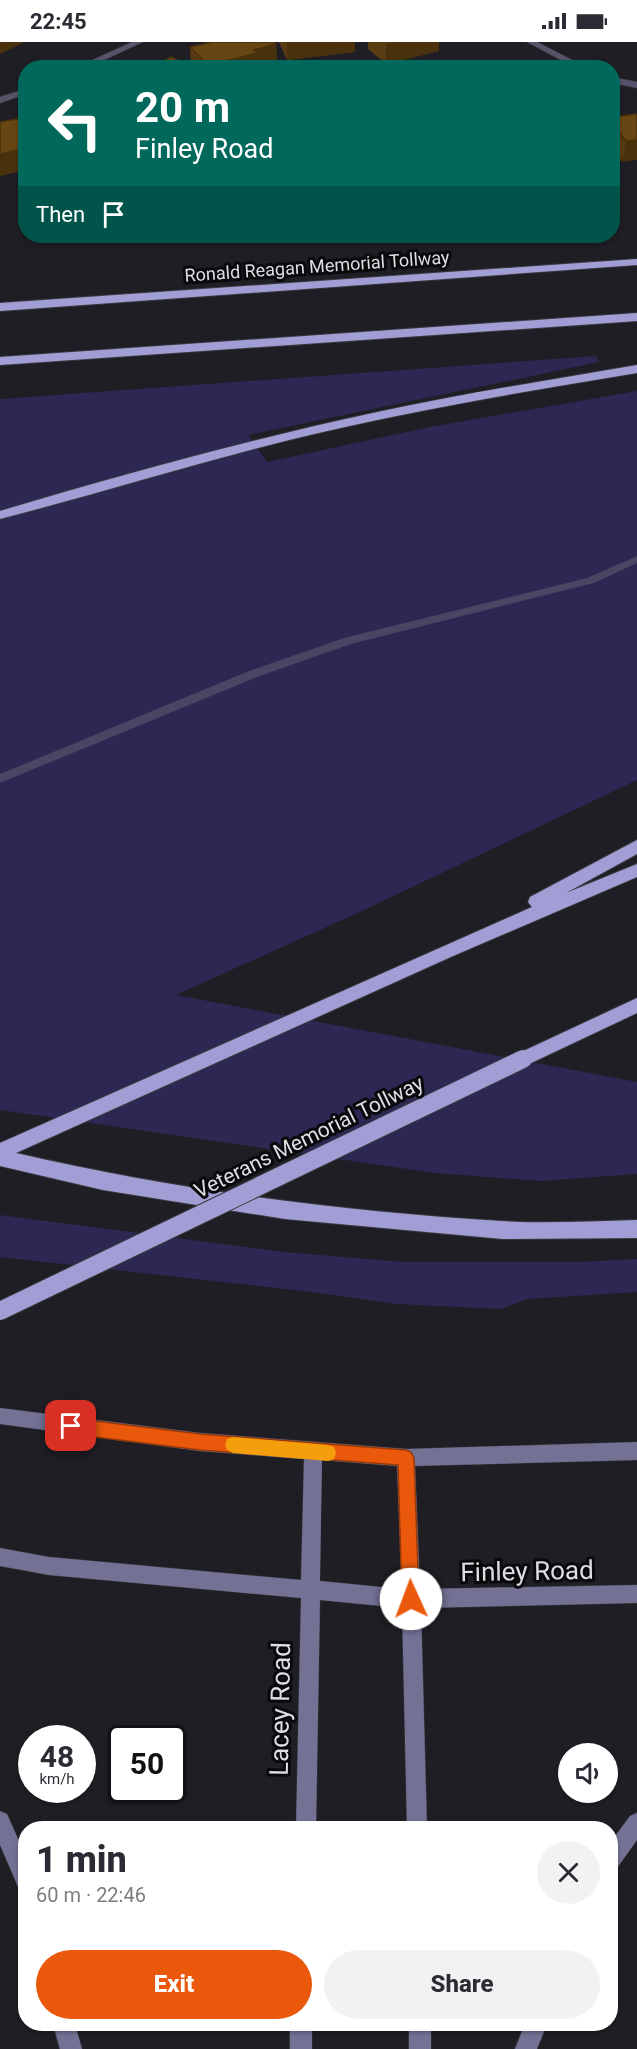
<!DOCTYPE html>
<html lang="en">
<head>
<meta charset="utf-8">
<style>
  body { margin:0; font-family:Roboto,sans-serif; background:#f2f2f3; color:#2b2b33; height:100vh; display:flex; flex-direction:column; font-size:22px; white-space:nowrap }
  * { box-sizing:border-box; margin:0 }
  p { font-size:20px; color:#7c7c81 }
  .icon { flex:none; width:33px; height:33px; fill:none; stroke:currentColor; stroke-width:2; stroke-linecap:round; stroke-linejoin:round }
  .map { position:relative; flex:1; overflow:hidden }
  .panel { position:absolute; left:18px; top:1779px; width:600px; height:210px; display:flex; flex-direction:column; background:#fff; border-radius:24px; box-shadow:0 2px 4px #0004 }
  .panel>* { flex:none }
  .banner { position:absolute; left:18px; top:18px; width:602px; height:183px; border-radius:24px; box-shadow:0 2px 4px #0004; background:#00695c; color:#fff; overflow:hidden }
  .buttons { position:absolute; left:558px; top:1701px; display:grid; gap:12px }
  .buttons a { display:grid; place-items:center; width:60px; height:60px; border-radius:50%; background:#fff; box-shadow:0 2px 4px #0004; font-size:30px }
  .speed { position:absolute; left:18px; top:1683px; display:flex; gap:12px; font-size:30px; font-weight:700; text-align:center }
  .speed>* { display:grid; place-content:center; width:78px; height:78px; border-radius:50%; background:#fff; box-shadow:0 2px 4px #0004; line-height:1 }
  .speed small { font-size:15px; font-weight:400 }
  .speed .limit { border:3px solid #111; border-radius:9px; background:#fff; color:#111 }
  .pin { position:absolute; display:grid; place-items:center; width:51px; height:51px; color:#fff; margin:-26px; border-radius:12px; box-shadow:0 3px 9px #0006 }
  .me { position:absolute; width:66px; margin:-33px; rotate:358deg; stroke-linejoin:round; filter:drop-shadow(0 0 4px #0008) }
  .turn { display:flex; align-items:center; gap:21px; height:126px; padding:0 18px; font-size:27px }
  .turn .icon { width:78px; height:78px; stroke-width:2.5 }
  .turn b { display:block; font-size:42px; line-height:51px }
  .then { display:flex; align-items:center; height:57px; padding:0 18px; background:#0003; gap:12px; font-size:22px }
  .round { display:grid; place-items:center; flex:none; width:63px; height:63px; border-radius:32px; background:#f2f2f3 }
  .overview { display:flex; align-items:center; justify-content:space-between; height:102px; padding:0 18px }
  h1 { font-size:36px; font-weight:800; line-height:45px }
  .button { display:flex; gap:12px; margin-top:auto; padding:12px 18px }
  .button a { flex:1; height:69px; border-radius:36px; background:#ea580c; color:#fff; font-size:24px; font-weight:800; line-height:69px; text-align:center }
  .button a+a { background:#f2f2f3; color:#2b2b33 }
  .status { display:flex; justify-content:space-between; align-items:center; height:42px; padding:0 30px; background:#fff; direction:ltr }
  .status svg { height:16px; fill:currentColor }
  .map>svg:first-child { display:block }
</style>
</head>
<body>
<div class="status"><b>22:45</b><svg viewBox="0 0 49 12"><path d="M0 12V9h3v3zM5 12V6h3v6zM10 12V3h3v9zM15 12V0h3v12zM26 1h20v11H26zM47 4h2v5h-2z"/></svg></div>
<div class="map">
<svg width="637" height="2007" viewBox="0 0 637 2007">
  <rect width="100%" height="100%" fill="#1e1e24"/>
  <path fill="#2c2753" d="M596 314 599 320 248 393 267 420 430 385 637 349V738L362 869 176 953 637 1040V1132L541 1139 435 1131 0 1068V357Z
    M0 1173 284 1210 404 1220H578L637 1217V1250L528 1257 501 1267 397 1262 304 1249 0 1215Z"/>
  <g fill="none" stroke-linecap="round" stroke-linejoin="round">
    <path fill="#4b4462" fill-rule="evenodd" d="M637 514V521L594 541 351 602 257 635 0 741V732L249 629 344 596 587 536Z"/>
    <defs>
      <path id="minor" d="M132 0H143L87 26H75Z
        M527 0H537L588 26H576Z
        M612 35 637 40V46L612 41Z
        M26 47V52L0 61V55Z"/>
      <path id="secondary" d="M0 1366 200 1391 406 1407 637 1400V1418L415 1424 420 1547 637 1543V1561L421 1566 427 1786H407L402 1566 320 1558 316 1786H296L301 1556 49 1533 0 1524V1506L49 1515 301 1538 304 1417 200 1409 0 1382ZM322 1418 397 1424 402 1547 320 1539Z
        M0 1769 7 1772 26 1815V1850L19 1847 0 1803Z
        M637 1771V1798L617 1826 610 1829V1801L630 1774Z
        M53 1982H75L82 2007H60Z
        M290 1982H312V2007H290Z
        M409 1982H431V2007H409Z
        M525 1982H547L537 2007H515Z"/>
      <path id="motorway" d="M637 217V223L0 269V261Z
        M637 271V279L0 323V315Z
        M637 323V331C520 350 404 370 289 398 192 422 97 452 0 477V469C123 432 248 398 373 371 461 352 549 338 637 323Z
        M637 798V812L566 851 637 822V835L453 914 16 1111C175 1148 338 1169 501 1179 546 1182 592 1179 637 1178V1196L503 1197 285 1177 103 1148 0 1124V1101L532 865 528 860 530 855Z
        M637 956V971L529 1022 523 1025 517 1022 514 1017 517 1012Z"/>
    </defs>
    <use href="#minor" stroke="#39393f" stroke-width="1"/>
    <use href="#secondary" stroke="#39393f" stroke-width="1"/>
    <use href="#motorway" stroke="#39393f" stroke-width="2"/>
    <use href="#minor" fill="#55546a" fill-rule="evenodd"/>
    <use href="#secondary" fill="#737295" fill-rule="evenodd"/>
    <use href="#motorway" fill="#a09ed4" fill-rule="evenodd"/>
    <defs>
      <path id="motorway-bridge" d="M0 1269 523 1017"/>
    </defs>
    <use href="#motorway-bridge" stroke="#39393f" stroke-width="20" stroke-linecap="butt"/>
    <use href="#motorway-bridge" stroke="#a09ed4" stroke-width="18"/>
  </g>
  <path fill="#593c11" d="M279 0H355V10L287 18Z
    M368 0H439V9L386 22 368 7Z
    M276 2 277 23 264 26H150L191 24 190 5Z
    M637 72 622 120 612 105V75Z"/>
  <path fill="#49310e" d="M0 0H23V1L0 12Z
    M287 0H355V10L287 18Z
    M394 0H439V9L386 22V2Z
    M276 2 277 23 264 26H208V23L254 8Z
    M637 98V118L622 120 626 99Z
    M26 106V128L0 134V112Z"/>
  <path fill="#684614" stroke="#49310e" stroke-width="1.5" d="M213 0H274L276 2 254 8 258 11 208 23 190 5Z
    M171 15 195 26H150Z
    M637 72V98L626 99 612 79V75Z
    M17 77 26 87V106L0 112V80Z"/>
  <path fill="#ea580c" stroke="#983908" stroke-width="1.5" d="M71 1376 200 1392 406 1408 411 1410 414 1416 419 1557 417 1563 411 1566 405 1563 402 1557 398 1423 200 1408 71 1392 66 1390 63 1384 66 1379Z"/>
  <path fill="#f59e0b" d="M233 1395 328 1403 334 1405 336 1411 334 1417 328 1419 233 1411 227 1408 225 1403 227 1397Z"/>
  <g text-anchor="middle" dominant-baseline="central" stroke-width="6" stroke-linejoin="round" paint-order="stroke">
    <g font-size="18" fill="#dedee3" stroke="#09090b">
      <text transform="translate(317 224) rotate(-4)">Ronald Reagan Memorial Tollway</text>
    </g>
    <g font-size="21" fill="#dedee3" stroke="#09090b">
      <text transform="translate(309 1095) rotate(-26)">Veterans Memorial Tollway</text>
    </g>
    <g font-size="26" fill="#dedee3" stroke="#09090b">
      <text transform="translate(527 1529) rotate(-1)">Finley Road</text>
      <text transform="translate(280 1667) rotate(-89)">Lacey Road</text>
    </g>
  </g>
</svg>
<div class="buttons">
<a><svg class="icon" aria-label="sound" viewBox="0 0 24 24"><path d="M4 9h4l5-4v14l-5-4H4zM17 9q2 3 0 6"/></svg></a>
</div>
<div class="speed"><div>48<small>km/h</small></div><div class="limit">50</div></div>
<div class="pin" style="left:71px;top:1384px;background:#d93025"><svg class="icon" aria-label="arrive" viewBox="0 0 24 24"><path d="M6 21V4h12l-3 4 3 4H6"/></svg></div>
<svg class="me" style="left:411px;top:1557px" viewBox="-20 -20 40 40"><circle r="19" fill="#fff"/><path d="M0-13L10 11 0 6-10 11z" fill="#ea580c"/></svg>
<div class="banner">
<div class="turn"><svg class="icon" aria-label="left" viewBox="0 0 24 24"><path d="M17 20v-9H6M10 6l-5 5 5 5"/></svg><div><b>20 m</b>Finley Road</div></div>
<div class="then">Then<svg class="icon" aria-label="arrive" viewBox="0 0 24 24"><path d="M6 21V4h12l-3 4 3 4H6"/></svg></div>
</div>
<section class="panel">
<div class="overview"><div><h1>1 min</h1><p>60 m · 22:46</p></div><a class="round"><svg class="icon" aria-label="close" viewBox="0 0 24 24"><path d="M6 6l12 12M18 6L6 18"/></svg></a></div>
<div class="button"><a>Exit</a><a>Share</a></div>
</section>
</div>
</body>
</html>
